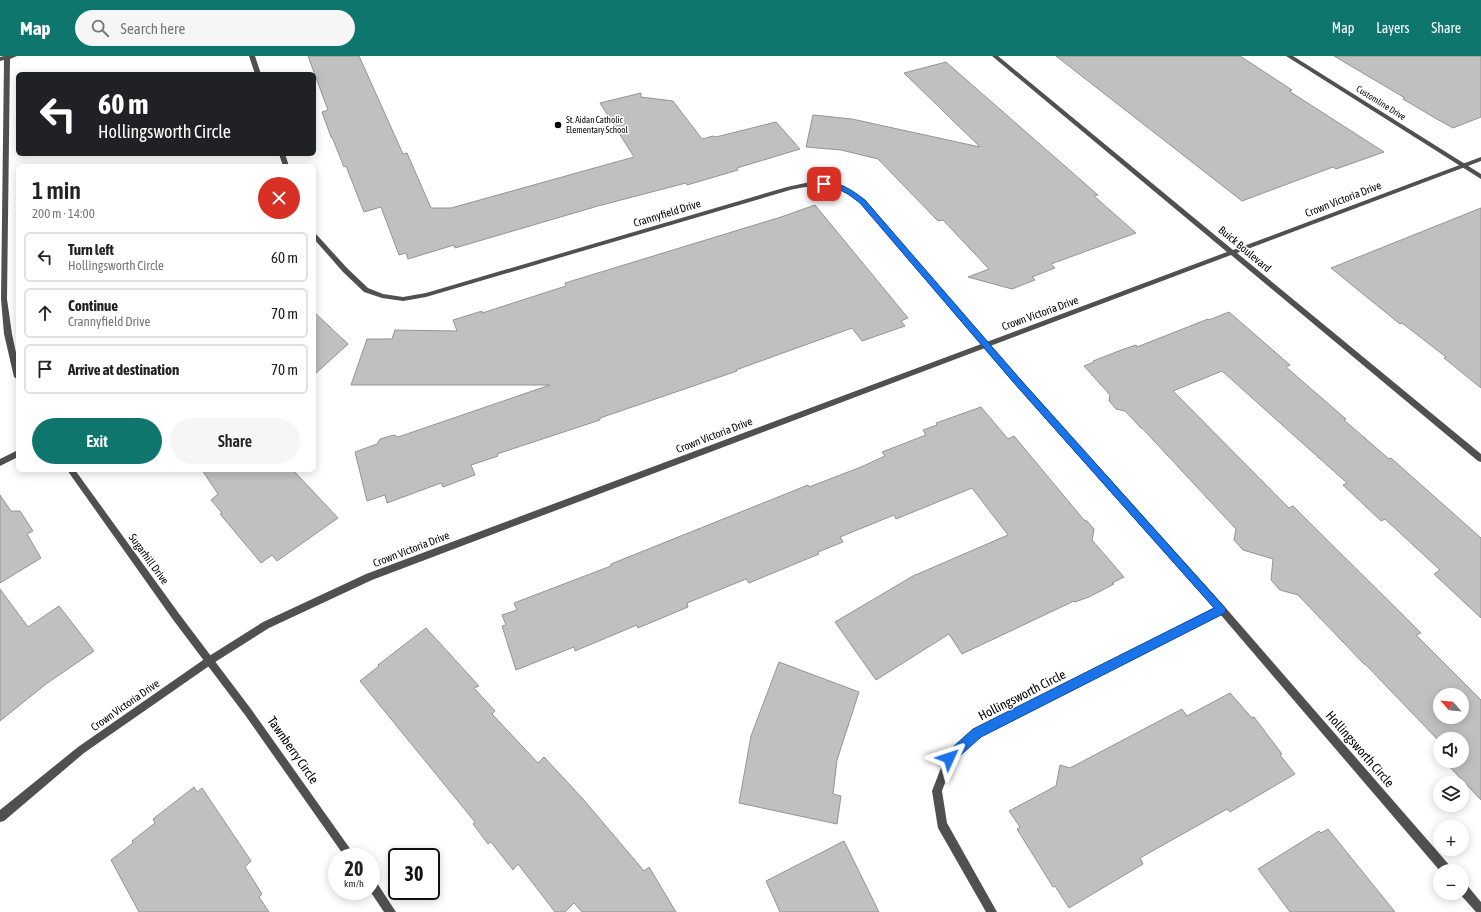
<!DOCTYPE html>
<html lang="en">
<head>
<meta charset="utf-8">
<style>
  body { margin:0; font-family:"Asap Condensed",sans-serif; background:#f6f6f6; color:#222; height:100vh; display:flex; flex-direction:column; font-size:15px; white-space:nowrap }
  * { box-sizing:border-box; margin:0 }
  p { font-size:13px; color:#767676 }
  .icon { flex:none; width:22px; height:22px; fill:none; stroke:currentColor; stroke-width:2; stroke-linecap:round; stroke-linejoin:round }
  .map { position:relative; flex:1; overflow:hidden }
  .panel { position:absolute; left:16px; top:108px; width:300px; height:308px; display:flex; flex-direction:column; background:#fff; border-radius:6px; box-shadow:0 2px 10px #0003 }
  .panel>* { flex:none }
  .hud { position:absolute; left:16px; top:16px; width:300px; height:84px; border-radius:6px; box-shadow:0 2px 10px #0003; background:#202124; color:#fff; overflow:hidden }
  .needle { width:26px; rotate:297deg }
  .buttons { position:absolute; left:1433px; top:632px; display:grid; gap:8px }
  .buttons a { display:grid; place-items:center; width:36px; height:36px; border-radius:50%; background:#fff; box-shadow:0 2px 10px #0003; font-size:20px }
  .speed { position:absolute; left:328px; top:792px; display:flex; gap:8px; font-size:20px; font-weight:700; text-align:center }
  .speed>* { display:grid; place-content:center; width:52px; height:52px; border-radius:50%; background:#fff; box-shadow:0 2px 10px #0003; line-height:1 }
  .speed small { font-size:10px; font-weight:400 }
  .speed .limit { border:2px solid #111; border-radius:6px; background:#fff; color:#111 }
  .pin { position:absolute; display:grid; place-items:center; width:34px; height:34px; color:#fff; margin:-17px; border-radius:8px; box-shadow:0 2px 6px #0006 }
  .me { position:absolute; width:44px; margin:-22px; rotate:48deg; stroke-linejoin:round; filter:drop-shadow(0 0 3px #0008) }
  .turn { display:flex; align-items:center; gap:14px; height:84px; padding:0 16px; font-size:18px }
  .turn .icon { width:52px; height:52px; stroke-width:2.5 }
  .turn b { display:block; font-size:28px; line-height:34px }
  .round { display:grid; place-items:center; flex:none; width:42px; height:42px; border-radius:21px; background:#f6f6f6 }
  .headline { display:flex; align-items:center; justify-content:space-between; height:68px; padding:0 16px }
  h1 { font-size:24px; font-weight:600; line-height:30px }
  .action { display:flex; gap:8px; margin-top:auto; padding:8px 16px }
  .action a { flex:1; height:46px; border-radius:24px; background:#0f766e; color:#fff; font-size:16px; font-weight:600; line-height:46px; text-align:center }
  .action a+a { background:#f6f6f6; color:#222 }
  ul { padding:0; list-style:none }
  li { display:flex; align-items:center; gap:12px; height:50px; margin:0 8px 6px; padding:0 8px; border:2px solid #e0e0e0; border-radius:6px }
  li div { flex:1 }
  li b { display:block; font-size:15px }
  li em { font-style:normal }
  header { display:flex; align-items:center; gap:24px; box-sizing:border-box; height:56px; padding:0 20px; background:#0f766e; color:#fff }
  header strong { font-size:19px }
  nav { display:flex; gap:22px; margin-inline-start:auto; font-size:14px }
  .search { width:280px; height:36px; background:#f6f6f6; display:flex; align-items:center; gap:10px; box-sizing:border-box; padding:0 14px; border-radius:22px; color:#767676; font-size:15px }
  .map>svg:first-child { display:block }
</style>
</head>
<body>
<header>
<strong>Map</strong>
<div class="search"><svg class="icon" aria-label="search" viewBox="0 0 24 24"><circle cx="10" cy="10" r="6"/><path d="M15 15l6 6"/></svg>Search here</div>
<nav><a>Map</a><a>Layers</a><a>Share</a></nav>
</header>
<div class="map">
<svg width="1481" height="856" viewBox="0 0 1481 856">
  <rect width="100%" height="100%" fill="#fff"/>
  <path fill="#c0c0c0" stroke="#949494" fill-rule="evenodd" d="M308 0H359L403 98 407 97 431 152H451L634 101 600 47 641 37V41L673 45 702 83 713 80 716 81 776 66 800 93 737 112 738 114 687 129 686 127 598 150 455 192 454 189 408 203 406 197 399 199 381 151 364 156 346 110 344 111 332 81H331L322 56 328 54Z
    M1056 0H1240L1292 34 1289 35 1384 96 1336 113 1333 111 1242 145Z
    M1334 0H1481V61L1453 72 1435 62 1403 43 1405 42Z
    M946 6 1098 139 1094 140 1136 177 1051 208 1055 212 1032 221 1035 224 1012 233 968 221 989 213 943 164 938 165 878 103 841 94 806 91 813 59 852 63 980 91 904 17Z
    M815 149 908 262 901 265 905 270 862 285 852 272 736 314 737 315 600 362V364L497 398 498 400 471 409 475 419 443 431 441 427 387 447 385 439 367 445 355 396 377 388 380 383 394 379 398 381 550 329H351L367 283H392L395 274 457 275 453 264 482 255V257L566 230 565 227 781 161Z
    M1481 152V332L1444 302 1446 301 1402 267 1400 268 1331 212Z
    M314 256 348 288 314 319Z
    M1229 256 1290 309 1286 311 1346 363 1344 364 1389 403 1391 402 1481 482V562L1434 518 1440 514 1385 463 1381 465 1343 429 1347 427 1222 315 1173 335 1289 452 1293 450 1421 577 1416 579 1481 644V744L1444 705H1462V683H1440V686L1365 608H1364L1298 539 1280 534 1271 524 1273 503 1243 494 1234 484 1236 473 1142 372H1141L1125 355 1116 353 1109 345 1110 339 1084 310 1094 306 1093 305 1124 293 1136 289 1137 291 1208 263 1209 264ZM1440 639H1462V661H1440Z
    M981 351 1008 383 1014 380 1084 464 1087 465 1094 473 1092 484 1124 521 1112 527 1114 528 1089 541 1075 546 1074 545 962 598 949 578 876 624 835 566 913 520 1008 479 972 432 896 463 894 459 840 481 843 486 818 496 819 498 749 527 746 523 687 547 688 551 638 572 637 569 575 595 574 591 516 614 502 570 506 569 502 559 517 554 514 547 611 510V508L808 429 809 431 861 411 885 400 882 396 926 379 923 374 937 369 936 367Z
    M202 414H293L338 462 277 505 272 499 261 507 220 458 222 457 211 444 218 438Z
    M0 439 11 455H20L33 475 27 478 41 502 0 527Z
    M0 533 28 571 59 550 94 595 46 628 0 665Z
    M426 572 479 630 474 632 495 655 492 658 538 707 544 701 583 743 644 815 649 811 676 856H582L574 847 565 856H555L518 808 513 814 491 786 488 788 473 768 475 766 360 625 379 610 378 609Z
    M779 606 859 636 837 704 833 738 841 740 837 768 739 747 751 680Z
    M1230 637 1252 662 1254 661 1282 698 1280 699 1295 718 1230 756 1227 753 1140 802 1143 808 1069 852 1055 830 1053 831 1017 773 1020 771 1009 755 1056 730 1060 709 1070 712 1182 653 1187 660Z
    M194 731 197 736 202 732 251 805 245 811 262 838 259 841 269 856H139L111 804 133 787 132 785 155 767 153 763Z
    M1328 773 1395 856H1290L1258 813 1319 775 1321 777Z
    M844 785 879 856H780L766 825Z"/>
  <g fill="none" stroke-linecap="round" stroke-linejoin="round">
    <path fill="#505050" fill-rule="evenodd" d="M4 0H17L10 3 7 243 12 278 18 306V324L14 321 4 278 1 243 4 4 0 5V1Z
      M249 0H255L261 18H255Z
      M1286 0H1293L1481 118V123Z
      M279 98H285L289 110H283Z
      M810 126C832 125 847 132 864 144L1020 323 1224 550 1451 811 1452 815H1440L1220 558 980 680 953 705 942 735 947 767 997 856H986L938 772 932 735 946 699 974 674 1214 552 1014 327 860 146C833 127 822 127 790 134L426 241 403 245 382 242 364 236 343 216 314 183V177L316 178 347 212 368 232 383 238 403 241 426 237 787 131Z
      M18 394V401L0 410V403Z
      M67 414H75L180 559 251 653 356 801H345L245 659 174 565Z
      M371 823 375 824 396 856H384L370 835H371Z
      M1462 827 1466 828 1481 846V856H1476L1459 837H1462Z"/>
    <path fill="#505050" fill-rule="evenodd" d="M992 0H998L1233 194 1481 101V105L1237 197 1481 398V406L1478 405 1231 199 372 524 269 572 212 608 84 697 4 765 0 766V754L78 691 206 602 263 566 366 518 1227 196Z"/>
  </g>
  <path fill="#1a73e8" stroke="#114b97" d="M824 125C840 126 852 134 865 144L1020 323 1226 553 1225 557 981 681 953 706 949 708 945 706 943 702 945 698 973 673 1214 552 1014 327 860 147 848 138 832 130 822 129V126Z"/>
  <circle fill="#000" stroke="#fff" stroke-width="1.5" cx="558" cy="69" r="4"/>
  <g text-anchor="middle" dominant-baseline="central" stroke-width="3" stroke-linejoin="round" paint-order="stroke">
    <g font-size="9" fill="#000" stroke="#fff">
      <text transform="translate(1381 47) rotate(32)">Customline Drive</text>
    </g>
    <g font-size="9" fill="#000" stroke="#fff" text-anchor="start">
      <text x="566" y="64">St. Aidan Catholic<tspan x="566" dy="10">Elementary School</tspan></text>
    </g>
    <g font-size="11" fill="#000" stroke="#fff">
      <text transform="translate(1343 143) rotate(-21)">Crown Victoria Drive</text>
      <text transform="translate(667 157) rotate(-17)">Crannyfield Drive</text>
      <text transform="translate(1245 193) rotate(40)">Buick Boulevard</text>
      <text transform="translate(1040 257) rotate(-20)">Crown Victoria Drive</text>
      <text transform="translate(714 379) rotate(-21)">Crown Victoria Drive</text>
      <text transform="translate(411 493) rotate(-21)">Crown Victoria Drive</text>
      <text transform="translate(149 503) rotate(54)">Sugarhill Drive</text>
      <text transform="translate(125 649) rotate(-35)">Crown Victoria Drive</text>
    </g>
    <g font-size="13" fill="#000" stroke="#fff">
      <text transform="translate(1022 639) rotate(-27)">Hollingsworth Circle</text>
      <text transform="translate(1360 693) rotate(49)">Hollingsworth Circle</text>
      <text transform="translate(293 694) rotate(55)">Tawnberry Circle</text>
    </g>
  </g>
</svg>
<div class="buttons">
<a><svg class="needle" viewBox="-14 -14 28 28"><path d="M0-13l5 13h-10z" fill="#e53935"/><path d="M0 13l5-13h-10z" fill="#767676"/></svg></a>
<a><svg class="icon" aria-label="sound" viewBox="0 0 24 24"><path d="M4 9h4l5-4v14l-5-4H4zM17 9q2 3 0 6"/></svg></a>
<a><svg class="icon" aria-label="layers" viewBox="0 0 24 24"><path d="M12 4l9 5-9 5-9-5zM3 14l9 5 9-5"/></svg></a>
<a>+</a>
<a>−</a>
</div>
<div class="speed"><div>20<small>km/h</small></div><div class="limit">30</div></div>
<div class="pin" style="left:824px;top:128px;background:#d93025"><svg class="icon" aria-label="arrive" viewBox="0 0 24 24"><path d="M6 21V4h12l-3 4 3 4H6"/></svg></div>
<svg class="me" style="left:949px;top:702px" viewBox="-20 -20 40 40"><path d="M0-17L14 15 0 8-14 15z" fill="#1a73e8" stroke="#fff" stroke-width="4"/></svg>
<div class="hud">
<div class="turn"><svg class="icon" aria-label="left" viewBox="0 0 24 24"><path d="M17 20v-9H6M10 6l-5 5 5 5"/></svg><div><b>60 m</b>Hollingsworth Circle</div></div>
</div>
<section class="panel">
<div class="headline"><div><h1>1 min</h1><p>200 m · 14:00</p></div><a class="round" style="background:#d93025;color:#fff"><svg class="icon" aria-label="close" viewBox="0 0 24 24"><path d="M6 6l12 12M18 6L6 18"/></svg></a></div>
<ul>
<li><svg class="icon" aria-label="left" viewBox="0 0 24 24"><path d="M17 20v-9H6M10 6l-5 5 5 5"/></svg><div><b>Turn left</b><p>Hollingsworth Circle</p></div><em>60 m</em></li>
<li><svg class="icon" aria-label="ahead" viewBox="0 0 24 24"><path d="M12 20V5M6 11l6-6 6 6"/></svg><div><b>Continue</b><p>Crannyfield Drive</p></div><em>70 m</em></li>
<li><svg class="icon" aria-label="arrive" viewBox="0 0 24 24"><path d="M6 21V4h12l-3 4 3 4H6"/></svg><div><b>Arrive at destination</b></div><em>70 m</em></li>
</ul>
<div class="action"><a>Exit</a><a>Share</a></div>
</section>
</div>
</body>
</html>
